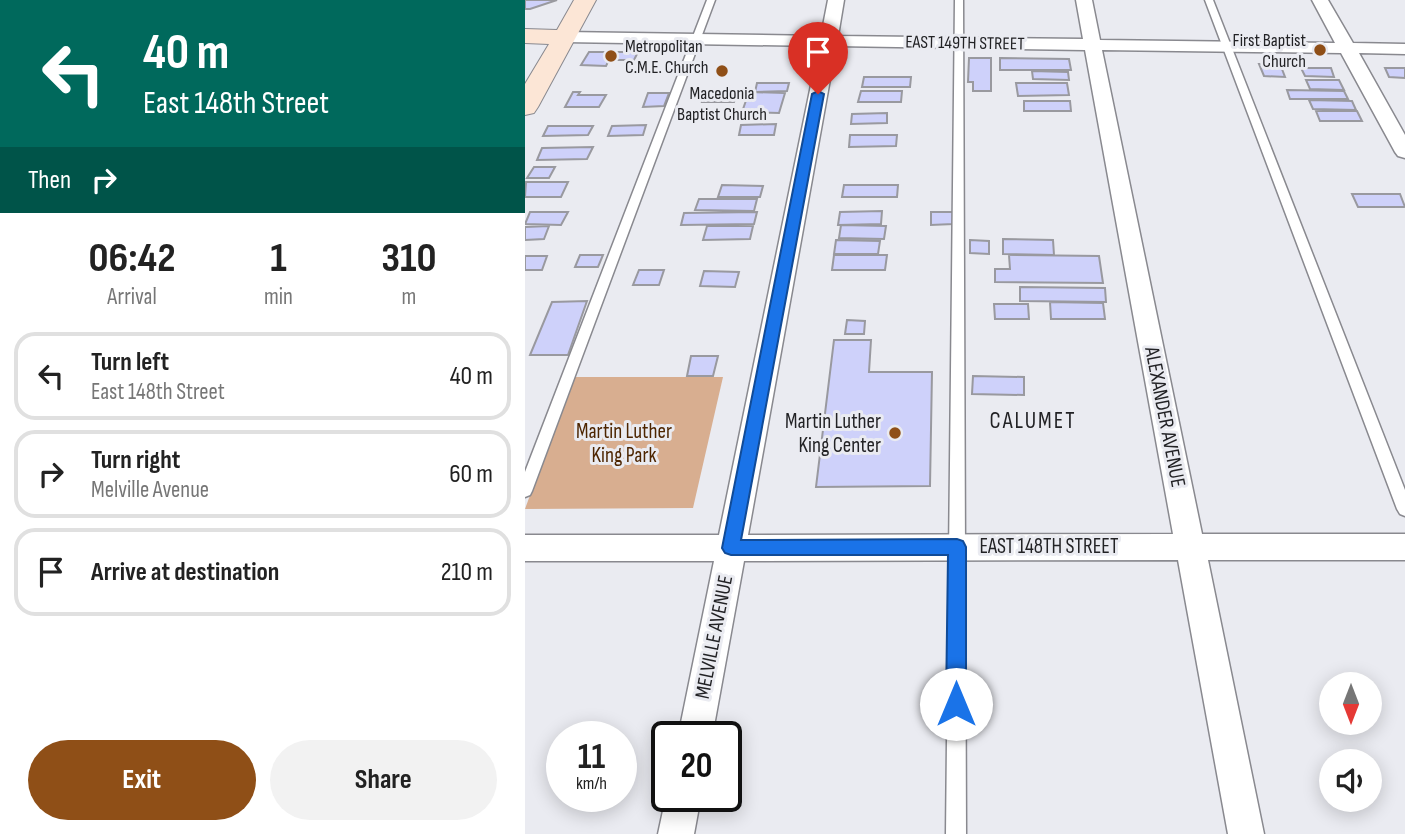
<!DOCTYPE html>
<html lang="en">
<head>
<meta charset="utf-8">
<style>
  body { margin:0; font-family:"Sofia Sans Condensed",sans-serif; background:#f2f2f2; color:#222; height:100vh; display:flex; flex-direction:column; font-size:26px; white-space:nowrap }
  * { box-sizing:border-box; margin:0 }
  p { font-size:23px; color:#767676 }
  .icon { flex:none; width:38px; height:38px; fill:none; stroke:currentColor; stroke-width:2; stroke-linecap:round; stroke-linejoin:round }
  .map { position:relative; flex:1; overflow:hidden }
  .details { display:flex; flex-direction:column; background:#fff; width:525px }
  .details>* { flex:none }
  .hud { background:#00695c; color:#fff; overflow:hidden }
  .needle { width:46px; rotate:180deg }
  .fabs { position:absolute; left:794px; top:672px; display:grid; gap:14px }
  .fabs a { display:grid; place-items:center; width:63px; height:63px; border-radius:50%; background:#fff; box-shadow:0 4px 18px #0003; font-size:35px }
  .speed { position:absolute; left:21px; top:721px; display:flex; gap:14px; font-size:35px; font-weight:700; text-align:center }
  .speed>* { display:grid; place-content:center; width:91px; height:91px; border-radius:50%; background:#fff; box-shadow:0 4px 18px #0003; line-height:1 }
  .speed small { font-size:18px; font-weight:400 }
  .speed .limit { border:4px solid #111; border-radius:10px; background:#fff; color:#111 }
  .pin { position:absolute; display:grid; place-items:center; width:60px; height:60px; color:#fff; margin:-72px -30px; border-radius:50% 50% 50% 0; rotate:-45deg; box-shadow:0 0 7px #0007 }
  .pin .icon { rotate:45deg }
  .me { position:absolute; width:77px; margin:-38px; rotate:0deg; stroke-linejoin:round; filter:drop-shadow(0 0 5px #0008) }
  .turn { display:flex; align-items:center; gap:24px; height:147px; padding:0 28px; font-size:32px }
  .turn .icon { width:91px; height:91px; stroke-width:2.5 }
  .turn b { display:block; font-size:49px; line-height:60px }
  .then { display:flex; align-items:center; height:66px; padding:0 28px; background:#0003; gap:14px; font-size:26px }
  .eta { display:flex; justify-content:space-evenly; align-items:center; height:119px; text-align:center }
  .eta b { font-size:42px; font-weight:700; line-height:49px }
  .primary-button { display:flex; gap:14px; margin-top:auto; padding:14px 28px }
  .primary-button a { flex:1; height:80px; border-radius:42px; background:#8f4f17; color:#fff; font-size:28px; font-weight:700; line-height:80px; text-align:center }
  .primary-button a+a { background:#f2f2f2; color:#222 }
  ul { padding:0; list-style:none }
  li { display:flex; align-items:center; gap:21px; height:88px; margin:0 14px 10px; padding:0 14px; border:4px solid #e0e0e0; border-radius:21px }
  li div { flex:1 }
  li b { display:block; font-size:26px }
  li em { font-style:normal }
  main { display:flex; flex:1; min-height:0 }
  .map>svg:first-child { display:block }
</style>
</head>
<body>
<main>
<section class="details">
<div class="hud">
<div class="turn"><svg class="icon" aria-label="left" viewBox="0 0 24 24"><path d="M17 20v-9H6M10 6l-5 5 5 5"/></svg><div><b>40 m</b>East 148th Street</div></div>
<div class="then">Then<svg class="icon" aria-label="right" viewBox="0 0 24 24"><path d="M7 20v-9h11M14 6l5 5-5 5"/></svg></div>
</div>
<div class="eta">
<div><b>06:42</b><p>Arrival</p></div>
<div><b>1</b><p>min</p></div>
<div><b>310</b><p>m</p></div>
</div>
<ul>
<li><svg class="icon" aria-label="left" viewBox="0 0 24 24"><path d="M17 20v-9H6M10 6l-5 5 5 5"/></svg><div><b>Turn left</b><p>East 148th Street</p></div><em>40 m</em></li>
<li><svg class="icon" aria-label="right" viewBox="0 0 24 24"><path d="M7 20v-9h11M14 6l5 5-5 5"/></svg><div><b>Turn right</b><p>Melville Avenue</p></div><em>60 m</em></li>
<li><svg class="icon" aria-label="arrive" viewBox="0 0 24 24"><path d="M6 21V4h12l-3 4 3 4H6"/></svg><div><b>Arrive at destination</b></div><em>210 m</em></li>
</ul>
<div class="primary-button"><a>Exit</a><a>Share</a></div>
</section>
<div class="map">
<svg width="880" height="834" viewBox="0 0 880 834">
  <rect width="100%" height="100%" fill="#eaebf1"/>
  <path fill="#d8ae90" d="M48 377H198L168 508 0 509Z"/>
  <path fill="#ced1fa" stroke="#99999f" stroke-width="2" d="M0 0H32L5 9H0Z
    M64 52H113L109 60H84L81 66 56 65Z
    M444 58H466V91H448V82H443Z
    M475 58 544 59 546 70H475Z
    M734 64H755L760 77 739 76Z
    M776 68H806L809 77 780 76Z
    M860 68H880V78L864 77Z
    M507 71 543 72 544 80 508 79Z
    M339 77H386L385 87H337Z
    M781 80H814L819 90 785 89Z
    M232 83H264L262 91 230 92Z
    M491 83H542L544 95 493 96Z
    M762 90 819 91 823 99H765Z
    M336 91H377L376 102H333Z
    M48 92H55L53 95H81L74 107H40Z
    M180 92H212L209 102H177Z
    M224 92 260 93 254 113 217 112Z
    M123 93H144L139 106 118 107Z
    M784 100 827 101 831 110 788 109Z
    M499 101H545L546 111H499Z
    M791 111H832L837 121H795Z
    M362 113V123L326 124 327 114Z
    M251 124 249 135H214L216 125Z
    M121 125 118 135 83 136 87 126Z
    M23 126H68L63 135 18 136Z
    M325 135H372L371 146 324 147Z
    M68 147 62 159 12 160 17 148Z
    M9 167H30L24 178H2Z
    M1 182H43L36 197H0Z
    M197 185 238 186 235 197H193Z
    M319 185H373L372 197H317Z
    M827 194H875L880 207H833Z
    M174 199H232L229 211 170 210Z
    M357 211 356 224 313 225 315 212Z
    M5 212H43L36 225 0 224Z
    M232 212 229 224 156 225 159 213Z
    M406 212H428V224L406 225Z
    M316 225 361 226 359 239 314 238Z
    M24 226 19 239 0 240V227Z
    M182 226H228L225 239 178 240Z
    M478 239 528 240 529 255 478 254Z
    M311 240 355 241 353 254H309Z
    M445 240 464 241V254L445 253Z
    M55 255H78L73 267H50Z
    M309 255H362L360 270H307Z
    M484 255 574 256 578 283 470 282V269H485Z
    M0 256H22L17 270H0Z
    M114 270H139L134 285H108Z
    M179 271 214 272 210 287 175 286Z
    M495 287 580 288 581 302 495 301Z
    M62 301 43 355H5L27 302Z
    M525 302 578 303 580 319H526Z
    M469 304H503L504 319H470Z
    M322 320 340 321 339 334H320Z
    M309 340H346L344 372H407L405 486 291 487Z
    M166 356H193L188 376H162Z
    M448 376 499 377V395L447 394Z"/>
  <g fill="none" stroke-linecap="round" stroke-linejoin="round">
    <defs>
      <path id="lane" d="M182 0H190L7 491 5 495 0 497V472Z
        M430 0H438L441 834H421Z
        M680 0H688L880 490V516L875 514 872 509Z"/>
      <path id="street" d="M303 0H319L313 36 558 39 551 0H567L575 40 810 43 787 0H803L828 43 880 44V54L834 53 880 135V158L873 156 870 152 816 53 577 50 677 534H880V560H683L739 834H703L653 560 219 561 187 737H153L189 561H0V535H194L294 46 40 42 32 37 40 32 296 36ZM311 46 560 50 648 534 223 535Z
        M142 792V796H176L169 834H133Z"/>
      <path id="secondary" d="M49 0H71L13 107 9 113 0 115V84L24 44 0 43V29L32 30Z"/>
    </defs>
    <use href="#lane" stroke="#89898f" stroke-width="3"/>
    <use href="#street" stroke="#89898f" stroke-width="3"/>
    <use href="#secondary" stroke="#89898f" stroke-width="2"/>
    <use href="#lane" fill="#fff" fill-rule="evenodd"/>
    <use href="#street" fill="#fff" fill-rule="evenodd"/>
    <use href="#secondary" fill="#fce6d6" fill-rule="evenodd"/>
  </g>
  <path fill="#1a73e8" stroke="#114b97" stroke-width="2" d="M293 91 299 94 216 540 432 539 438 541 441 547V704L439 711 431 714 424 711 421 704 423 555H206L200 553 197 548 287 94Z"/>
  <g fill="#8f4f17" stroke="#eaebf1" stroke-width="2.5">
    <circle cx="795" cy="50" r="7"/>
    <circle cx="86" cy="56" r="7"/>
    <circle cx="197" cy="71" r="7"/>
    <circle cx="370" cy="433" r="7"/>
  </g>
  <g text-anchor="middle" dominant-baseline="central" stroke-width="6" stroke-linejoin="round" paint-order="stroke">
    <g font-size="18" fill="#222225" stroke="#eaebf1" text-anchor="end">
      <text x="781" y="40">First Baptist<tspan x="781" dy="21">Church</tspan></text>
      <text x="100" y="46" text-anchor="start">Metropolitan<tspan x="100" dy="21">C.M.E. Church</tspan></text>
      <text x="197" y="93" text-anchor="middle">Macedonia<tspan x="197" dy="21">Baptist Church</tspan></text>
    </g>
    <g font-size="18" fill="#222225" stroke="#eaebf1">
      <text transform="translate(440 43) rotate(1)">EAST 149TH STREET</text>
    </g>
    <g font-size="21" fill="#222225" stroke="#eaebf1">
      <text transform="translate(640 417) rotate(79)">ALEXANDER AVENUE</text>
      <text x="524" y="546">EAST 148TH STREET</text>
      <text transform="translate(189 637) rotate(-79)">MELVILLE AVENUE</text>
    </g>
    <g font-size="21" fill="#222225" stroke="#eaebf1" text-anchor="end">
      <text x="356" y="421">Martin Luther<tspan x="356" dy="24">King Center</tspan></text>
    </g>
    <g font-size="21" fill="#4d2500" stroke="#eaebf1">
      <text x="99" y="431">Martin Luther<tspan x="99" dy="24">King Park</tspan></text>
    </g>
    <g font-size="23" letter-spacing="2" fill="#222225" stroke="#eaebf1">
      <text x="508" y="421">CALUMET</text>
    </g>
  </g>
</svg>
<div class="fabs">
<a><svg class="needle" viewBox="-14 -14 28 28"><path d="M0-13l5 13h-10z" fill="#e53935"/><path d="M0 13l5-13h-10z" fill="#767676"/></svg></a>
<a><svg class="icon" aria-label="sound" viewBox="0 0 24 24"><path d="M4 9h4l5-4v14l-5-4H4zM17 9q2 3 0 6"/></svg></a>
</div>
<div class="speed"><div>11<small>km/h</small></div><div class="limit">20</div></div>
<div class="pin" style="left:293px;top:94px;background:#d93025"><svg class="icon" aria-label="arrive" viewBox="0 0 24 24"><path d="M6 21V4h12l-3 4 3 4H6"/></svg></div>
<svg class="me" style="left:431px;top:704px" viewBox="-20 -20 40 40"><circle r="19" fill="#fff"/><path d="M0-13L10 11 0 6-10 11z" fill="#1a73e8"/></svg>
</div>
</main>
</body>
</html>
